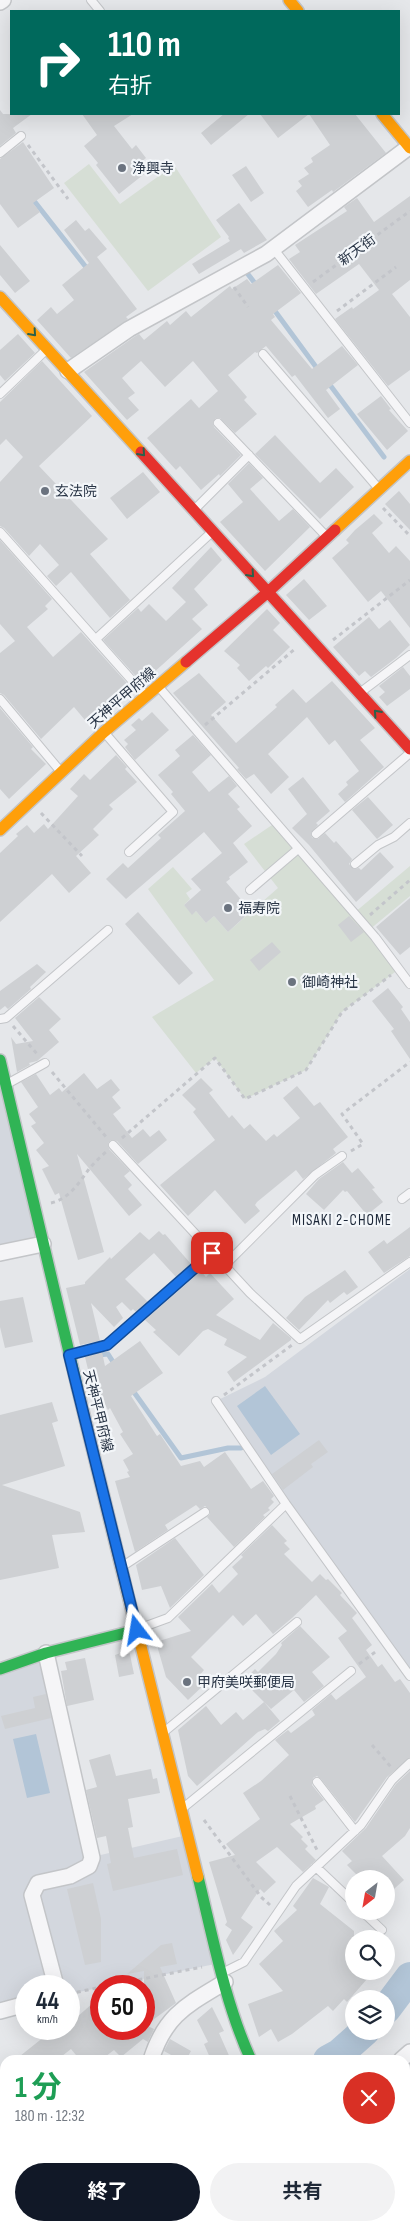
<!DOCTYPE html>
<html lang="ja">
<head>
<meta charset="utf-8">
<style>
  body { margin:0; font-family:"Sofia Sans Condensed","Noto Sans JP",sans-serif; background:#f2f2f3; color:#1f2937; height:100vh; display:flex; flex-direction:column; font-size:19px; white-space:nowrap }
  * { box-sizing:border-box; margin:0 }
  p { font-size:16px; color:#747a83 }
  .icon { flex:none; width:28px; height:28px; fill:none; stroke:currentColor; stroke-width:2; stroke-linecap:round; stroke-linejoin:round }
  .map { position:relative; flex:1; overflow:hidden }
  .details { position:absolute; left:0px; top:2055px; width:410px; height:176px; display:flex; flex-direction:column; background:#fff; border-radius:15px 15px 0 0; box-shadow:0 5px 20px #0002 }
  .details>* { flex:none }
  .hud { position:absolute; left:10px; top:10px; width:390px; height:105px; border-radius:0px; box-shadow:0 5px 20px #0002; background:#00695c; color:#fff; overflow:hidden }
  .needle { width:32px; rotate:211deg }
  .buttons { position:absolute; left:345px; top:1870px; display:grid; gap:10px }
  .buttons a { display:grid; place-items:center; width:50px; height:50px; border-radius:50%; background:#fff; box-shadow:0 5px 20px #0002; font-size:25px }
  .speed { position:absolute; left:15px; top:1975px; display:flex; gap:10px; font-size:25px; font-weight:700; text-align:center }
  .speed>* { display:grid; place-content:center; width:65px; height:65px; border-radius:50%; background:#fff; box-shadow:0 5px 20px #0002; line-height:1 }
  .speed small { font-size:12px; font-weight:400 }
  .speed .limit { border:8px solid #d22; background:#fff; color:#111 }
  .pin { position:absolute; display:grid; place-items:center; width:42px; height:42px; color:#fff; margin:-21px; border-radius:10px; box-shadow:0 2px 8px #0006 }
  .me { position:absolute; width:55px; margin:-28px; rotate:346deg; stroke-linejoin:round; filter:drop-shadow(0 0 4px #0008) }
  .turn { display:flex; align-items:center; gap:18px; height:105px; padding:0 15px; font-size:22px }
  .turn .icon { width:65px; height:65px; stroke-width:2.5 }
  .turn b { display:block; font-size:35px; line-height:42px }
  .round { display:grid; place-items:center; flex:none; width:52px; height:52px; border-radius:26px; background:#f2f2f3 }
  .headline { display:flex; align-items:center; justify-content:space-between; height:85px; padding:0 15px }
  h1 { font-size:30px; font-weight:700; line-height:38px; color:#1e9e55 }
  .button { display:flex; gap:10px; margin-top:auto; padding:10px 15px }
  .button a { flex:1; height:58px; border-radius:30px; background:#111827; color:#fff; font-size:20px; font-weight:700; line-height:58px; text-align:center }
  .button a+a { background:#f2f2f3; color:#1f2937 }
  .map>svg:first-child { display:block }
</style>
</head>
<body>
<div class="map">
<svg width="410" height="2231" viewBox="0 0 410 2231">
  <rect width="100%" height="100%" fill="#e5e7ea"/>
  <path fill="#d3d7de" d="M0 1060 43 1244 0 1255Z
    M410 1269V1676L216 1401 265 1377Z
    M46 1653 92 1857 187 1835 220 1963 69 1994V1986H26V2004L0 2011V1666Z"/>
  <path fill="#d6ded5" d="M89 164 120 204 174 165 221 237 148 291 64 183Z
    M275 823 354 913 410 866V896L369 930 399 969 342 1012 306 1070 245 1099 215 1058 196 1073 152 1017 214 980 148 889 173 867 192 889 186 893 190 899 184 905 192 914 196 911 206 923 214 916 228 932 278 888 244 844Z"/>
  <path fill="#b2c5d7" d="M265 1386 300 1434 271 1455 237 1406Z
    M36 1734 50 1793 27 1798 13 1739Z"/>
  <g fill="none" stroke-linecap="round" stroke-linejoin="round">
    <path stroke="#b2c5d7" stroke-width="5" d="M31 197 89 271
      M244 269 257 286
      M272 307 319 371
      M327 381 384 457
      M98 1355 108 1354 115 1365
      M131 1388 181 1458 228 1448H241"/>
    <path stroke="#b2c5d7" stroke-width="30" d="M386 2009 410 1977
      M328 2060 339 2054 365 2031
      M128 2231 132 2226"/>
  </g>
  <path fill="#ced0d3" d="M0 110 3 114H32L13 128 16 133 0 146Z
    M82 114H133L114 126 132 149 136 145 146 158 141 162 148 171 119 194 96 165 98 163 84 146 97 135Z
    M224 114H249L211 145 201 133Z
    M260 114H355L386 153 333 192 332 190 308 207 296 191 302 186 298 181 309 174 304 168 313 162 311 158 330 145 309 114 278 138Z
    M23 142 54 188 33 203 40 212 18 228 0 204V159Z
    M246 166 264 193 251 202 232 175Z
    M410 196V280L392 294 410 317V370L388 386 335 319 352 307 353 309 379 290 359 264 316 294 289 259 300 252 295 245 347 211 344 207 357 198 374 222Z
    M239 203 267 240 244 253 241 249 199 274 192 264 230 241 228 238 229 237 216 220Z
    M76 220 85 231 89 228 107 249 97 257 137 309 126 317 128 319 71 358 37 320 51 307 57 314 74 300 62 285 89 263 64 230Z
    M0 245 30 281 15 293 0 275Z
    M278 265 301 293 273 314 275 317 271 320 312 369 342 346 358 365 326 390 340 409 328 418 295 375 292 377 266 346 257 353 255 352 228 375 247 397 244 400 257 414 235 433 220 418H216L213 422 214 427 241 455 220 476 219 474 201 490 180 466 176 470 147 438 191 399 199 408 218 391 193 361 165 387 141 361 122 378 135 393 128 398 139 410 127 420 84 372 134 337 139 334 144 340 167 321 170 325 186 311 191 317 230 286 232 289 247 279 251 284Z
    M18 334 35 353 5 381 0 375V350Z
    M42 361 92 416 39 466 108 539 90 554 130 600 110 618 71 572 56 586 47 576 59 565 40 544 29 556 4 528 0 526V482L23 457 6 439 0 445V402Z
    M381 396 391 409 389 410 408 431 387 450 357 414Z
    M275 435 320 483 336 468 354 487 320 519 255 454Z
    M249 463 263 478 250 489 279 521 293 509 310 527 265 571 220 522 243 502 228 484Z
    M143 472 160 492 127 519 110 498Z
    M399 491 410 504V530L385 504Z
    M374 514 383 523 372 533 389 553 396 546 410 561V628L381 591 368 602 332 558 349 543 346 540 355 530Z
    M0 540 52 599 45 606 48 609 27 627 53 657 81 632 134 691 90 726 74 707 41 739 4 695 0 693V653L15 641 0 624Z
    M211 547 222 560 194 589 208 605 192 619 202 629 142 683 103 640 138 608 141 612 149 604 166 621 186 602 172 588Z
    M304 579 327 606 309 620 286 595Z
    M267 609 280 623 273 630 290 647 268 668 266 666 249 681 237 668 240 665 224 651Z
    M369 617 379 629 390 620 410 645 396 658 371 677 365 671 359 676 333 647Z
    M403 667 410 676V689L387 706 379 697 385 692 379 686Z
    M199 673 226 702 211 715 236 743 277 707 275 705 293 689 306 703 332 681 375 728 360 740 384 767 345 802 338 794 348 785 346 782 359 771 335 740 329 745 307 717 268 754 289 777 271 794 254 774 246 779 237 769 239 768 173 693Z
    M0 708 33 747 31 749 46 764 9 799 0 789Z
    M152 712 169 730 135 760 125 747 128 744 124 740 136 730 131 725 139 718 142 721Z
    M193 735 211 755 192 772 209 792 229 776 237 786 228 794 240 807 237 809 252 826 233 843 248 862 229 877 230 879 226 882 251 911 228 932 214 916 206 923 196 911 192 915 184 905 201 890 191 879 222 853 204 832 126 899 106 879 123 863 128 868 161 838 158 835 185 811 171 794 173 792 158 775 180 756 175 750Z
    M116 755 127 767 125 769 137 782 109 805 113 809 93 829 99 835 76 856 91 873 69 893 52 874 0 922V853L18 836 16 834 27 825 34 833 44 824 48 829 78 796 70 789 84 774 90 780Z
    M303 777 330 811 316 823 318 825 311 833 312 838 318 839 325 833 334 843 336 841 352 859 349 864 354 869 359 868 361 870 380 852 394 867 356 902 309 845 292 828 307 814 288 789Z
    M368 797 393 825 377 839 352 810Z
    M410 898V947L400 955 376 927Z
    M138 912 193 973 179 985 125 924Z
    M349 916 364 932 351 942 338 925Z
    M272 942 281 952 259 971 250 960Z
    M37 964 46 972 30 987 31 989 8 1009 5 1006 0 1010V991Z
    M388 988 403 1007 401 1009 410 1022V1059L391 1031 394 1029 372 1001Z
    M39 997 61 1019 49 1030 59 1042 37 1061 29 1063 30 1065 17 1072 11 1037 16 1044 33 1041 15 1018Z
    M84 1073 97 1089 111 1079 120 1090 112 1097 121 1108 113 1114 132 1138 143 1129 150 1137 159 1130 167 1140 138 1164 117 1141 111 1140 108 1143 109 1149 130 1171 124 1176 132 1185 128 1189 142 1205 129 1216 77 1154 104 1252 78 1260 59 1193 55 1195 42 1169 49 1166 36 1150 44 1143 31 1126 36 1123 29 1114 38 1107 21 1082 36 1074 50 1095 59 1088 62 1092Z
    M201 1078 213 1090 209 1093 229 1118 232 1115 244 1129 250 1124 266 1141 274 1134 277 1137 300 1118 283 1098 297 1086 314 1106 320 1102 348 1137 333 1149 336 1153 303 1179 296 1170 257 1202 255 1205 260 1211 245 1224 215 1190 188 1216 160 1185 215 1140 193 1112 196 1109 182 1095Z
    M343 1162 352 1173 358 1168 375 1188 372 1189 383 1202 367 1215 347 1191 345 1192 343 1190 324 1210 306 1194 319 1179Z
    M410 1227V1256L384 1273 368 1252 384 1240 387 1244Z
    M159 1231 163 1235 165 1234 191 1264 176 1277 154 1253 125 1279 148 1302 136 1312 133 1309 131 1311 122 1302 116 1307 123 1318 114 1327 91 1303 100 1341 80 1345 66 1288 85 1284V1282L110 1257 111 1259 140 1232 149 1240Z
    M345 1270 358 1287 347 1295 344 1292 330 1303 328 1300 299 1330 286 1318 305 1297Z
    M201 1271 206 1277 210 1273 234 1299 216 1315 260 1340 273 1323 291 1338V1340L234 1382 227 1372 247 1357 224 1345 227 1339 208 1329 203 1331 179 1356 153 1332 156 1330 145 1320Z
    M23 1297 33 1342 5 1348 0 1327V1301Z
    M140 1341 163 1373 131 1396 157 1436 160 1434 181 1466 200 1461 204 1467 225 1452 251 1489 263 1481 274 1496 271 1499 274 1502 268 1508 270 1510 263 1515 265 1517 234 1547 207 1517 210 1514 209 1509 205 1506 200 1509 196 1505 165 1525 168 1530 135 1552 115 1481 130 1477 127 1472 129 1471 123 1460 133 1454 120 1434 123 1432 110 1408 108 1410 97 1390H93L85 1357 102 1352 105 1366Z
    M52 1402 58 1421 52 1423 65 1466 2 1485 80 1512 85 1532 52 1535 59 1568 0 1580V1415Z
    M319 1440 328 1452 311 1464 313 1467 283 1490 272 1474Z
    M272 1525 287 1541 284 1543 290 1549 284 1554 312 1582 320 1574 326 1580 328 1579 342 1593 340 1595 357 1613 352 1618 372 1645 366 1650 378 1667 382 1664 395 1682 400 1679 410 1693V1758L387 1777 355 1822 321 1779 317 1776 313 1778 312 1785 324 1800 315 1806 316 1809 290 1824 303 1837 301 1839 308 1846 305 1849 316 1860 303 1872 277 1847 256 1862 276 1882 264 1893 260 1889 241 1918 253 1927 233 1955 226 1940 232 1930 225 1925 227 1922 209 1862 235 1855 226 1844 260 1819 243 1793 261 1781 289 1755 275 1740 288 1730 291 1733 315 1715 312 1710 331 1694 336 1700 366 1677 338 1638 347 1631 316 1595 292 1618 273 1634 256 1614 243 1626 233 1615 191 1657 204 1670 199 1676 206 1683 188 1700 166 1677 156 1642 191 1631 178 1617 212 1584 219 1593 238 1574 232 1567 243 1557 241 1555Z
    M175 1538 204 1575 170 1608 161 1586 142 1590 136 1565Z
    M300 1626 330 1657 312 1672 324 1686 304 1702 294 1690 271 1709 243 1681 255 1669 258 1672 276 1654 282 1645 281 1643Z
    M129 1650 134 1674 119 1677 115 1655Z
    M85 1658 94 1700 67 1706 61 1671 67 1670 65 1662Z
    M46 1694 51 1718 5 1729 1 1716 35 1708 33 1697Z
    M264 1702 280 1721 268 1731 265 1729 258 1732 197 1786 188 1776 178 1730 206 1706 221 1725 236 1712 243 1720Z
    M110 1754 116 1776 151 1769 153 1779 157 1778 160 1793 128 1799 133 1827 128 1828 134 1858 177 1849 183 1875 113 1891 107 1864 111 1863 106 1836 97 1838 86 1790 97 1787 89 1760Z
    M410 1771V1828L405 1836 382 1856 404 1880 386 1896V1879H361L347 1865 352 1861 342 1851 366 1828 396 1784Z
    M313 1878 329 1887 320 1904 354 1931V1971H374L347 2002 344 1999 333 2011 328 2006 292 2034 278 2042 271 2029 259 2037 248 2004 283 1991 259 1964 283 1941 274 1931 297 1910 293 1906Z
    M93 1883 101 1919V1962L85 1965 67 1889Z
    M172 1943 177 1964 160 1967 176 2003 146 2025 154 2029 148 2042 143 2039 121 2057 114 2050 101 2060H80L71 2049 57 2060H15L54 2029H69V2024L101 1996V2029H144V1971L127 1974 161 1945Z
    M212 2007 224 2031 219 2033 231 2060H211L204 2044 208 2042 197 2020Z
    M170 2039 191 2051 186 2060H180L164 2051Z"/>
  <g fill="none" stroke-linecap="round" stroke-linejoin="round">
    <defs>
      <path id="lane" d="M91 0 100 11
        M0 153 21 136
        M273 248 410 423
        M263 354 379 489
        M0 394 46 350
        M218 423 326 536
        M195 509 249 455
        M0 532 145 695
        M96 639 212 532
        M158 686 375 937 410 984
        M361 692 410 655
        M0 699 61 772
        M104 732 173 812 129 852
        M316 834 410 753
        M355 864 378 845 394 837 410 823
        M250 890 298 849
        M0 1019 6 1018 108 930
        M7 1084 45 1063
        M113 1145 250 1293 300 1339 410 1262
        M402 1199 410 1193
        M224 1266 315 1175 342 1156
        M70 1355 107 1345 212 1253
        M216 1401 286 1504 410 1676
        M123 1566 205 1512
        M138 1629 168 1618 286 1504
        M164 1732 297 1622
        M317 1782 355 1831
        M183 1808 351 1671
        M316 1867 354 1903
        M362 1911 382 1930
        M222 1973 244 1962 296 1886 361 1825 392 1780 410 1763"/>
      <path id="street" d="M0 2 3 0
        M68 371 129 329 266 254 409 147
        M0 1253 43 1244
        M46 1653 92 1858 89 1866 70 1876 38 1883 32 1895 56 1986
        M0 2011 26 2004
        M151 2060C165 2015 187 2005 225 1982
        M401 2060 410 2052
        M405 2159 410 2157
        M405 2174 410 2181
        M0 2218 5 2215"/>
      <path id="fast" d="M0 1060 77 1386
        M0 1669 46 1653 137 1630 135 1624
        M198 1877C213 1938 225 2003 251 2060"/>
      <path id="slow" d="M289 0 298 11
        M382 114 410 148
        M0 297 141 452
        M335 530 410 461
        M0 830 104 732 186 662
        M77 1386 135 1624
        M137 1630 198 1877"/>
      <path id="jam" d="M141 452 410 749
        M186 662 268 592 335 530
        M305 2231 307 2226"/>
    </defs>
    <use href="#lane" stroke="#c3c5c8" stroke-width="10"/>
    <use href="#street" stroke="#c3c5c8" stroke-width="18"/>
    <use href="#fast" stroke="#c3c5c8" stroke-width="14"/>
    <use href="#slow" stroke="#c3c5c8" stroke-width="14"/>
    <use href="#jam" stroke="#c3c5c8" stroke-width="14"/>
    <path stroke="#c3c5ca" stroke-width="3" stroke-dasharray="4 4" stroke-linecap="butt" d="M28 145 68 199
      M313 282 410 211
      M234 287 248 307
      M337 311 396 267
      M383 508 410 536
      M333 640 410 580
      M205 725 296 648
      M41 813 82 856
      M370 915 410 880
      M13 1026 38 1055
      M52 1072 107 1138
      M122 1138 215 1058 245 1099 306 1070 342 1012 391 975
      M351 1151 363 1144 342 1114 410 1062
      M51 1203C69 1199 79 1183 89 1169 94 1163 100 1157 106 1152
      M224 1395 292 1345
      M359 1664 378 1650
      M372 1745 391 1767
      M290 1796 318 1852
      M204 1820 261 1897 270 1905
      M107 1986 202 1967
      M69 1994 101 1987"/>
    <use href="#lane" stroke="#f5f5f7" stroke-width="8"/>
    <use href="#street" stroke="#f5f5f7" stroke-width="15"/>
    <use href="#fast" stroke="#30b455" stroke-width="11"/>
    <use href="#slow" stroke="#ff9f0a" stroke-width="11"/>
    <use href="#jam" stroke="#e5322d" stroke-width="11"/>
  </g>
  <defs><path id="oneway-chevron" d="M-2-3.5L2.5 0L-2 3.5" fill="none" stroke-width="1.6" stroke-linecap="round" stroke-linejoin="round" transform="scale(1.25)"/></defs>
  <g stroke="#2b614b">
    <use href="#oneway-chevron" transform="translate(33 333) rotate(48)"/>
    <use href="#oneway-chevron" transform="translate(142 453) rotate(48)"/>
    <use href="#oneway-chevron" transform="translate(251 574) rotate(48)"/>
    <use href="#oneway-chevron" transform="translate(377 713) rotate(-132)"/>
  </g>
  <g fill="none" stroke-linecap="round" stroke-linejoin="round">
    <defs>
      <path id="route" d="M137 1630 69 1355 107 1345 212 1253"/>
    </defs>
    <use href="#route" stroke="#114b97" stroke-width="12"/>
    <use href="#route" stroke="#1a73e8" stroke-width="9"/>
  </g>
  <g fill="#6b737f" stroke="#f3f6f9" stroke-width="2">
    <circle cx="122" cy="168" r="5"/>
    <circle cx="45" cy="491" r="5"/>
    <circle cx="228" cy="908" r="5"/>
    <circle cx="292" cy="982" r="5"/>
    <circle cx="187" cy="1682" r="5"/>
  </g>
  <g text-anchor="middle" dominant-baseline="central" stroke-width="4.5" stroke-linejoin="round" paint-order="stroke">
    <g font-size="14" fill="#293546" stroke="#f3f6f9" text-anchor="start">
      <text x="132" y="168">浄興寺</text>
      <text x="55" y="491">玄法院</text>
      <text x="238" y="908">福寿院</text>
      <text x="302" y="982">御崎神社</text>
      <text x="197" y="1682">甲府美咲郵便局</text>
    </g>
    <g font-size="14" fill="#293546" stroke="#f3f6f9">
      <text transform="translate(357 250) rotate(-36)">新天街</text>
      <text transform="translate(122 698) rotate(-41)">天神平甲府線</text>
      <text transform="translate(98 1411) rotate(76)">天神平甲府線</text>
    </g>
    <g font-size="15" letter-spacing="1" fill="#1b2637" stroke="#f3f6f9">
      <text x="342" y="1220">MISAKI 2-CHOME</text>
    </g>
  </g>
</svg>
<div class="buttons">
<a><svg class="needle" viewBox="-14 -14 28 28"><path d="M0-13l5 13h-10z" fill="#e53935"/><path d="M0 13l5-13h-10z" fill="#747a83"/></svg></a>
<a><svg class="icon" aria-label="search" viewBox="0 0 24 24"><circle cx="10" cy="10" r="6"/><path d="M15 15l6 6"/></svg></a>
<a><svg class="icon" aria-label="layers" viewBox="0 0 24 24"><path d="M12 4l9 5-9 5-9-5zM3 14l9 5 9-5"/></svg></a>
</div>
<div class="speed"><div>44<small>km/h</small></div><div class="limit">50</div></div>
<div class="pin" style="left:212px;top:1253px;background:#d93025"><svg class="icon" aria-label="arrive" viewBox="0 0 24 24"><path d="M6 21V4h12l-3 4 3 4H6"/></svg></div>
<svg class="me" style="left:137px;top:1630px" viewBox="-20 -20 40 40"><path d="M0-17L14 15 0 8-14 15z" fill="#1a73e8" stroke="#fff" stroke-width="4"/></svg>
<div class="hud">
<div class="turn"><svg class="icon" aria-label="right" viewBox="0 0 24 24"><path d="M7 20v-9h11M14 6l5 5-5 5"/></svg><div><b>110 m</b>右折</div></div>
</div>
<section class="details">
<div class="headline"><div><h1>1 分</h1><p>180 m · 12:32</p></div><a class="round" style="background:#d93025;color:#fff"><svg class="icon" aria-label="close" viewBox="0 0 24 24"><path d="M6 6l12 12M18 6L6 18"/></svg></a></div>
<div class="button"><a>終了</a><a>共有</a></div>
</section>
</div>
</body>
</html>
